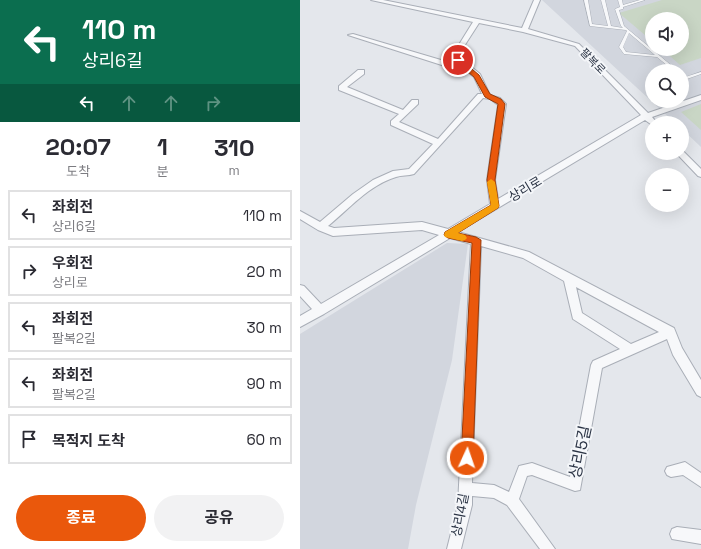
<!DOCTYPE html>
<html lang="ko">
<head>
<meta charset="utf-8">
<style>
  body { margin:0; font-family:"Space Grotesk","Noto Sans KR",sans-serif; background:#f2f2f3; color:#2b2b33; height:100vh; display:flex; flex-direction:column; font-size:15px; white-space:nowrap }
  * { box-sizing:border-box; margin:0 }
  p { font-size:13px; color:#7c7c81 }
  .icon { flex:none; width:22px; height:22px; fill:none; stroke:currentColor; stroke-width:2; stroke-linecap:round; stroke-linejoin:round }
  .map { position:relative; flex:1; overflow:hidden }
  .drawer { display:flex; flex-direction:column; background:#fff; width:300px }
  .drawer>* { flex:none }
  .hud { background:#0b6e4f; color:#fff; overflow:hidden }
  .buttons { position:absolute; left:345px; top:12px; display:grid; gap:8px }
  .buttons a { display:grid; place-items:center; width:44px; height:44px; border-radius:50%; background:#fff; box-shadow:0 4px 16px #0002; font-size:20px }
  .pin { position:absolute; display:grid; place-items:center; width:34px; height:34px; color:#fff; margin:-17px; border:2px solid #fff; border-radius:50%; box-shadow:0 1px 4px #0007 }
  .me { position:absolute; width:44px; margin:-22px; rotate:3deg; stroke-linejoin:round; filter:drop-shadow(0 0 3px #0008) }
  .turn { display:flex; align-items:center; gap:14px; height:84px; padding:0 16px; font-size:18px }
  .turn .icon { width:52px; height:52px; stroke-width:2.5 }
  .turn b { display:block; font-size:28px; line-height:34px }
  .lanes { display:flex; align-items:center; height:38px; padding:0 16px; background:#0003; justify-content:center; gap:20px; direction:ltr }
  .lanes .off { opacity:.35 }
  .eta { display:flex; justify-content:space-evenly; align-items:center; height:68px; text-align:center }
  .eta b { font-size:24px; font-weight:700; line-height:28px }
  .action { display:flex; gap:8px; margin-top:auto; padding:8px 16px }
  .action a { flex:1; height:46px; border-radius:24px; background:#ea580c; color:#fff; font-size:16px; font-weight:700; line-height:46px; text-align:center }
  .action a+a { background:#f2f2f3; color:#2b2b33 }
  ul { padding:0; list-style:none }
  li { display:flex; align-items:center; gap:12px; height:50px; margin:0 8px 6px; padding:0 8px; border:2px solid #e1e1e2; border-radius:0px }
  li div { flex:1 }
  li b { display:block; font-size:15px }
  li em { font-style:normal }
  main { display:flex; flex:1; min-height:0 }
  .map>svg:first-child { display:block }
</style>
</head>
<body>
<main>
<section class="drawer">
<div class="hud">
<div class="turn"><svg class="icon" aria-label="left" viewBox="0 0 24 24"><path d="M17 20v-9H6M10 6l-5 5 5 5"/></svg><div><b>110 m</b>상리6길</div></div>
<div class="lanes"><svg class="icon" aria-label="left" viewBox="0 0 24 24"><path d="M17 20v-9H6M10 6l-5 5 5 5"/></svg><svg class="icon off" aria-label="ahead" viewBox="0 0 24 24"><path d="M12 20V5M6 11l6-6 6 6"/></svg><svg class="icon off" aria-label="ahead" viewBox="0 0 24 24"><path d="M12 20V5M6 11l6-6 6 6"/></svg><svg class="icon off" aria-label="right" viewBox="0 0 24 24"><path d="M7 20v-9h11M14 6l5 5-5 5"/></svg></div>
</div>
<div class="eta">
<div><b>20:07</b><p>도착</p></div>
<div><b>1</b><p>분</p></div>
<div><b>310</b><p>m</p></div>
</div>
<ul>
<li><svg class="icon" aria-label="left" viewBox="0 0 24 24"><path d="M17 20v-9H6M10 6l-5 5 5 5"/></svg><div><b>좌회전</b><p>상리6길</p></div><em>110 m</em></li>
<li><svg class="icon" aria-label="right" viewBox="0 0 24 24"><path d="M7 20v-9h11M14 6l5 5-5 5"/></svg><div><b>우회전</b><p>상리로</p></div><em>20 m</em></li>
<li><svg class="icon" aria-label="left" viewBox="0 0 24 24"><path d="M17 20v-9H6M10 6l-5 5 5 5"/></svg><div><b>좌회전</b><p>팔복2길</p></div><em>30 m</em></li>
<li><svg class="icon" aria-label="left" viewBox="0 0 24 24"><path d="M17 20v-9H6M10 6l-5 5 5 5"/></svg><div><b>좌회전</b><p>팔복2길</p></div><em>90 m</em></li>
<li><svg class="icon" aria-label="arrive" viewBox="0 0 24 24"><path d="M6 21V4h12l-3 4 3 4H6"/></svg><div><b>목적지 도착</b></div><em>60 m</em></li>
</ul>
<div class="action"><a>종료</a><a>공유</a></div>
</section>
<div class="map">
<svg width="401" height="549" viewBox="0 0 401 549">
  <rect width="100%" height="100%" fill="#e4e7ec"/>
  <path fill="#d2d6de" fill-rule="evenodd" d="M242 0H401V147L382 129V123H375ZM352 19H382V49H352ZM352 71H382V101H352Z
    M147 243 168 244 152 360 116 505 108 549H0V334Z"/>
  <path fill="#c9d6c5" d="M362 0H401V58L380 65 362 49H382V19H352V41L319 13Z
    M401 104V130L381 112Z"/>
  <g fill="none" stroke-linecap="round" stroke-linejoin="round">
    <defs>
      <path id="service" d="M284 0H288L292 24 308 26 301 0H305L311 26 323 28 321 26 315 9 320 7 318 0H322L323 5 340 0H345L323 7V9L319 10 324 26 378 71H374L357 57 324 54 319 47 327 31 326 30 290 26ZM329 33 355 55 326 52 323 47Z
        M401 72V74L384 80 382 79V75H383L385 77Z"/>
      <path id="minor" d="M71 0H83L222 28 234 0H240L228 29 279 44 348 113 401 95V100L352 117 357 123H352V125L345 120 158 232 229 252 374 328 382 348 401 380V397L397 395 373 355 367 339 302 368 280 490 275 491 232 475 227 476 219 499 255 549H240L207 505 194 498 172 496V505L161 549H147L158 505 171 244 150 238 24 314 0 327V316L12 309 0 296V285L4 286 21 304 139 235 122 230 33 236 18 230 0 219V211L20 222 53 194 73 180 93 171 109 169 133 144 91 125V121L99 114 39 90V86L58 70H64V74L47 87 103 110 112 100H118V104L99 122 138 139 178 94H182L174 77 159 65 148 67 48 35 53 34 151 63 155 61V51L173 22ZM179 23 223 32 275 46 341 115 198 199 195 180 206 104 200 98 190 95 180 74 162 59 161 51ZM183 98 190 99 198 105 187 180 190 204 148 229 122 222 34 228 28 226C49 209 69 185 96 177 102 175 108 176 114 174ZM181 246 223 258 264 281 273 319 320 349 293 361 291 365 270 477 232 463 219 466 209 492 194 485 172 483ZM276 287 359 332 331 344 282 313Z
        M382 150 401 169V177L398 176 378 155 377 153H382Z
        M385 462 401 473V487L383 475 371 477 367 475 365 471 367 467Z
        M377 527 401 530V544L372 539 370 534 372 529Z"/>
    </defs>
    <use href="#service" stroke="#a9aeb7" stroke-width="1"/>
    <use href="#minor" stroke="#a9aeb7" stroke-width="2"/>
    <use href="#service" fill="#f7f8fa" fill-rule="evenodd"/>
    <use href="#minor" fill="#f7f8fa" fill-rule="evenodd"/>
  </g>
  <path fill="#ea580c" stroke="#983908" d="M156 59H160L179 75 190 94 201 99 205 104 195 180 199 206 198 208 158 233 176 237 181 240 173 458 171 462 167 463 163 462 161 458 172 243 148 238 144 235 145 232 191 205 187 180 198 104 185 97 174 77 156 62Z"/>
  <path fill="#f59e0b" d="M191 179 195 182 199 206 198 208 158 233 165 235 167 238 165 240 162 241 145 237 144 235 145 232 191 205 187 182Z"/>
  <g text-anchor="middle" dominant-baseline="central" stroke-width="4" stroke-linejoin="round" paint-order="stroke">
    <g font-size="11" fill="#2b3445" stroke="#f4f6f9">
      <text transform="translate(293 61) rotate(46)">팔복로</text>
    </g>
    <g font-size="13" fill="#2b3445" stroke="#f4f6f9">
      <text transform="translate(225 189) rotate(-31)">상리로</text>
      <text transform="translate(160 515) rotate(-79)">상리4길</text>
    </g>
    <g font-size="16" fill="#2b3445" stroke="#f4f6f9">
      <text transform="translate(280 452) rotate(-78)">상리5길</text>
    </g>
  </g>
</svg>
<div class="buttons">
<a><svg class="icon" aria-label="sound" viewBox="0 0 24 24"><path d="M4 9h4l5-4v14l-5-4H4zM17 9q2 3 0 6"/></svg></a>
<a><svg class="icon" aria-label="search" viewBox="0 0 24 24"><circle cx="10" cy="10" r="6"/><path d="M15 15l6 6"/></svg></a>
<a>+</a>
<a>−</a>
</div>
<div class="pin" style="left:158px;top:60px;background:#d93025"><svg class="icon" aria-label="arrive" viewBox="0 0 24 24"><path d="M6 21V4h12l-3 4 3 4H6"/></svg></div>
<svg class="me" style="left:167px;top:458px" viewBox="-20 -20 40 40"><circle r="17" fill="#ea580c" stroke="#fff" stroke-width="3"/><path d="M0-11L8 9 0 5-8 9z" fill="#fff"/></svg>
</div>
</main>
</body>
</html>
